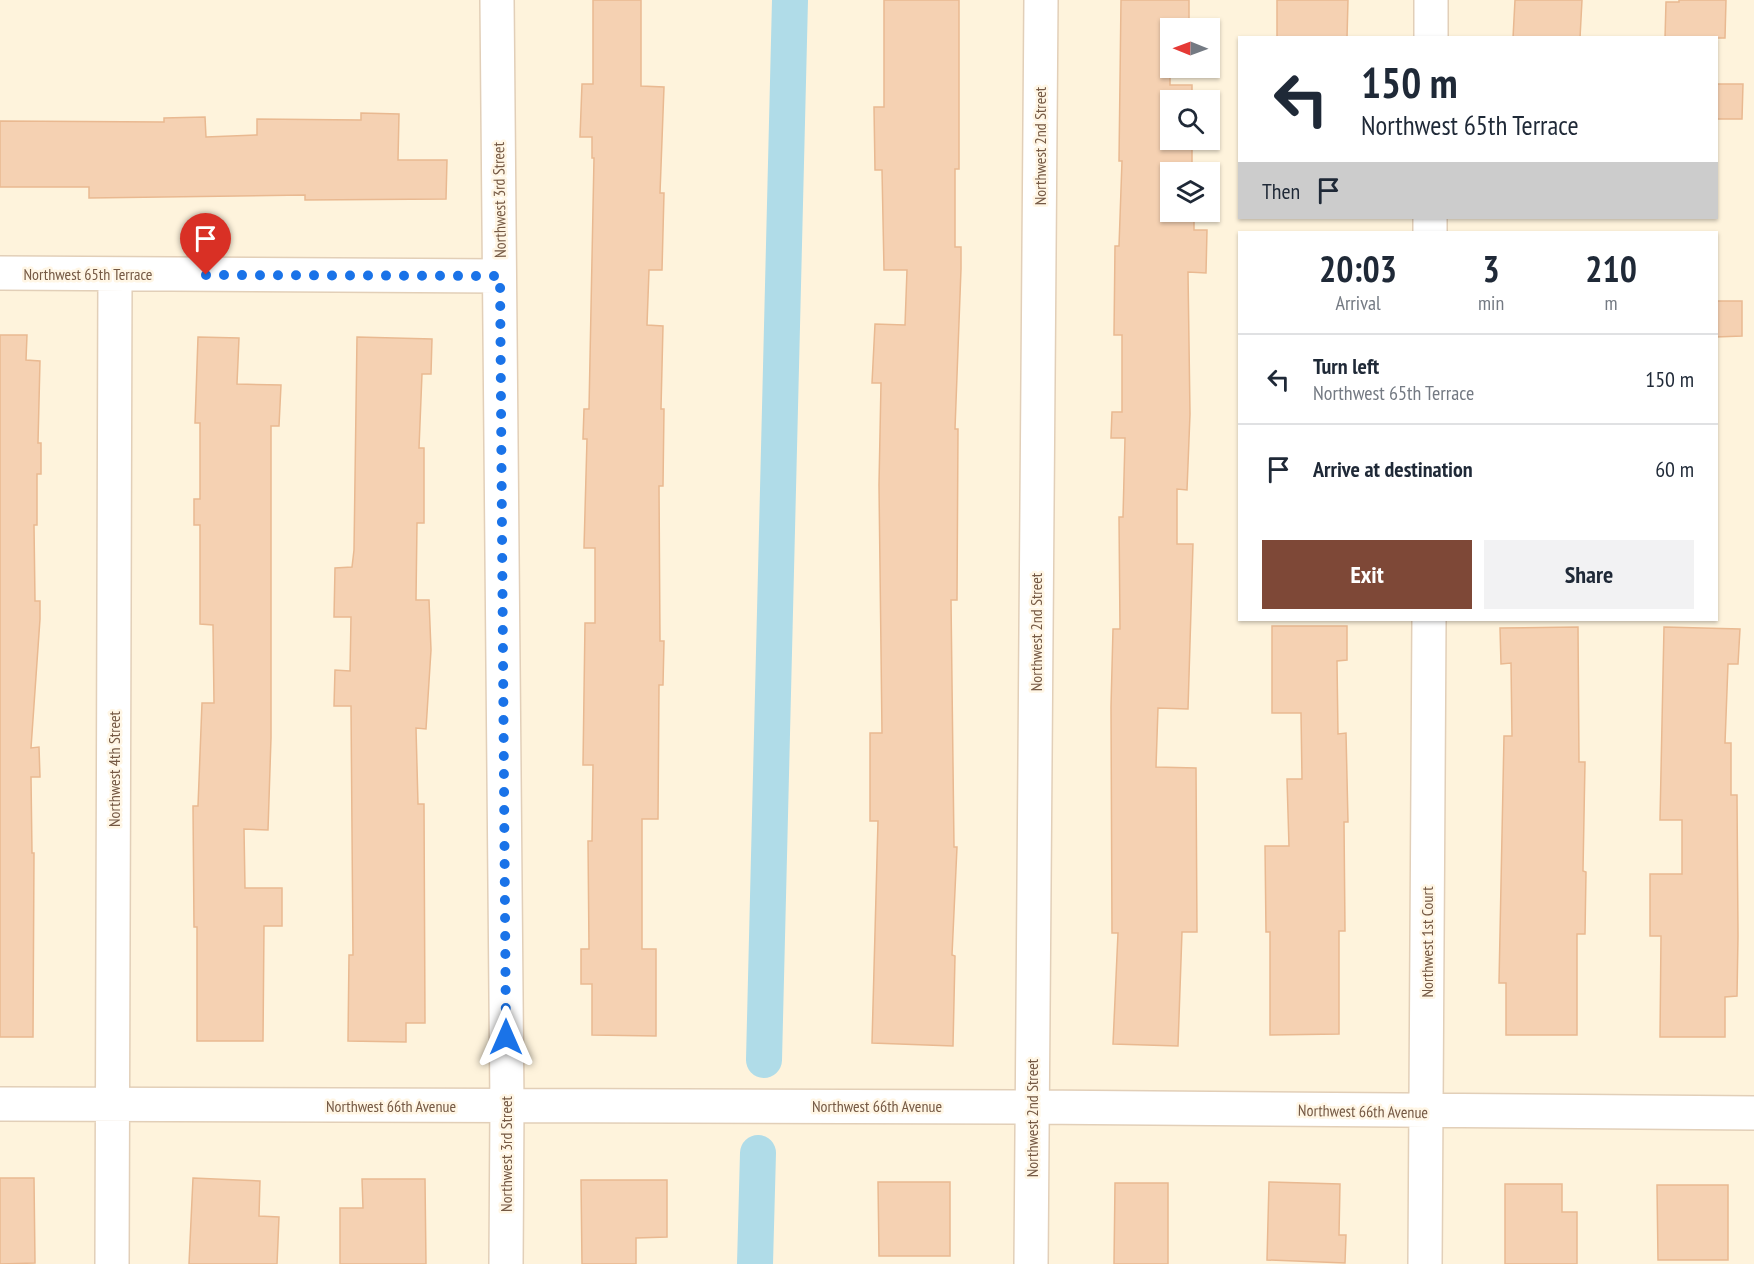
<!DOCTYPE html>
<html lang="en">
<head>
<meta charset="utf-8">
<style>
  body { margin:0; font-family:"PT Sans Narrow",sans-serif; background:#f2f2f3; color:#1f2937; height:100vh; display:flex; flex-direction:column; font-size:22px; white-space:nowrap }
  * { box-sizing:border-box; margin:0 }
  p { font-size:20px; color:#747a83 }
  .icon { flex:none; width:33px; height:33px; fill:none; stroke:currentColor; stroke-width:2; stroke-linecap:round; stroke-linejoin:round }
  .map { position:relative; flex:1; overflow:hidden }
  .panel { position:absolute; left:1238px; top:231px; width:480px; height:390px; display:flex; flex-direction:column; background:#fff; border-radius:0px; box-shadow:0 2px 4px #0004 }
  .panel>* { flex:none }
  .top-card { position:absolute; left:1238px; top:36px; width:480px; height:183px; border-radius:0px; box-shadow:0 2px 4px #0004; background:#fff; color:#1f2937; overflow:hidden }
  .needle { width:39px; rotate:271deg }
  .buttons { position:absolute; left:1160px; top:18px; display:grid; gap:12px }
  .buttons a { display:grid; place-items:center; width:60px; height:60px; border-radius:0px; background:#fff; box-shadow:0 2px 4px #0004; font-size:30px }
  .pin { position:absolute; display:grid; place-items:center; width:51px; height:51px; color:#fff; margin:-62px -26px; border-radius:50% 50% 50% 0; rotate:-45deg; box-shadow:0 0 6px #0007 }
  .pin .icon { rotate:45deg }
  .me { position:absolute; width:66px; margin:-33px; rotate:0deg; stroke-linejoin:round; filter:drop-shadow(0 0 4px #0008) }
  .turn { display:flex; align-items:center; gap:21px; height:126px; padding:0 24px; font-size:27px }
  .turn .icon { width:78px; height:78px; stroke-width:2.5 }
  .turn b { display:block; font-size:42px; line-height:51px }
  .then { display:flex; align-items:center; height:57px; padding:0 24px; background:#0003; gap:12px; font-size:22px }
  .eta { display:flex; justify-content:space-evenly; align-items:center; height:102px; text-align:center }
  .eta b { font-size:36px; font-weight:700; line-height:42px }
  .button { display:flex; gap:12px; margin-top:auto; padding:12px 24px }
  .button a { flex:1; height:69px; border-radius:0px; background:#7e4837; color:#fff; font-size:24px; font-weight:700; line-height:69px; text-align:center }
  .button a+a { background:#f2f2f3; color:#1f2937 }
  ul { padding:0; list-style:none }
  li { display:flex; align-items:center; gap:18px; height:90px; padding:0 24px; border-top:2px solid #e0e1e3 }
  li div { flex:1 }
  li b { display:block; font-size:22px }
  li em { font-style:normal }
  .map>svg:first-child { display:block }
</style>
</head>
<body>
<div class="map">
<svg width="1754" height="1264" viewBox="0 0 1754 1264">
  <rect width="100%" height="100%" fill="#fef3dc"/>
  <g fill="none" stroke-linecap="round" stroke-linejoin="round">
    <path stroke="#b0dce8" stroke-width="36" d="M764 1060 790 0
      M755 1264 758 1153"/>
  </g>
  <path fill="#f5d1b2" stroke="#e9b991" stroke-width="1.5" d="M593 0H641V86L664 87 660 193H664L662 270H649L647 325 663 326 661 409H664L663 486H659L660 641H664L663 685H659L658 819H642V949H656V1036L592 1035V984H581V949H589L588 841H592L593 765H583L585 623H595V548H584L587 439H583L584 409H589L594 158H592V137H580L582 84H593Z
    M884 0H959V169H955V247H961V269L955 429H958L957 600H951L954 847H957L952 955 955 956 953 1046 872 1043 878 821H870V733H882L879 485 881 383H872L875 324 905 325 907 270H884L882 170H875L874 107H884Z
    M1121 0H1189V28H1170V85H1192V100H1170V140H1192V172H1170V212H1194V230H1207L1206 273 1188 272 1190 414 1187 490 1177 489V544H1193L1188 709 1158 708 1156 767 1196 768 1197 932H1182L1178 1046 1113 1044 1118 933H1112L1111 707 1113 629H1120L1119 517H1123L1125 438H1111L1112 412H1122V335H1114L1115 246H1119L1122 161H1119Z
    M1277 0H1348L1347 38H1277Z
    M1515 0H1582L1580 38H1513Z
    M1679 0H1726L1725 38H1665L1666 2H1679Z
    M1716 84H1743L1742 119H1716Z
    M361 113 399 114 398 160H447L446 199 305 200V195L89 198V187H0V121L164 122V118L205 117 206 137 257 135V119L361 120Z
    M1716 301H1742V336L1716 337Z
    M0 335H27L26 360 40 361 38 443H41V474H37V525H34L35 601H40V619L31 748 39 747 40 777H31L32 853H34L33 1037H0Z
    M198 337 239 338 237 384 281 385 279 426H271V738L268 830 244 829 245 888H282V926H264L263 1041H197V927H194L193 806H198L202 703H214L213 625 200 624V525H194V499H200V423H195Z
    M357 337 432 339 431 374H422L419 448H424V523H417L416 600H429L431 650 426 729 416 728 418 804H424L425 1023H406V1042L348 1041 349 955H353L351 706H334L335 670 350 671 351 617H334L335 568 352 567 354 550Z
    M1272 626H1347V660L1337 661 1338 734 1346 733 1348 822H1344L1345 931H1339V1034L1270 1035V932H1266L1265 846H1289L1287 779H1302L1301 713H1272Z
    M1578 627 1579 762H1585L1583 871 1586 872 1585 934H1577V1035H1506V983H1499L1504 736H1512L1511 663 1501 664 1500 628Z
    M1664 627 1740 629 1738 664H1728L1725 743H1731V795H1737L1738 936 1737 996 1725 997V1037H1660L1661 936H1650V874H1682V820H1660Z
    M0 1178H34L35 1263 0 1264Z
    M193 1178 260 1181 259 1216 279 1217 277 1264H189Z
    M362 1179H425L426 1264H340V1208H363Z
    M581 1180H667V1237L636 1238V1264H582Z
    M878 1182H950V1256H879Z
    M1269 1182 1340 1184 1339 1235H1346L1345 1263 1267 1260Z
    M1115 1183H1168V1264H1114Z
    M1505 1184H1562V1212H1577V1264H1505Z
    M1657 1185H1728V1260H1658Z"/>
  <g fill="none" stroke-linecap="round" stroke-linejoin="round">
    <defs>
      <path id="minor" d="M497 0 507 1106 506 1264
        M1431 38V0
        M1430 232V218
        M0 273 499 276
        M0 1104 1032 1107 1754 1113
        M112 1264 115 275
        M1031 1264 1041 0
        M1425 1264 1429 620"/>
    </defs>
    <use href="#minor" stroke="#e2cfb8" stroke-width="36"/>
    <use href="#minor" stroke="#fff" stroke-width="33"/>
  </g>
  <g fill="none" stroke-linecap="round" stroke-linejoin="round">
    <path stroke="#1a73e8" stroke-width="10" stroke-dasharray="0 18" d="M206 275 500 276 506 1037"/>
  </g>
  <g text-anchor="middle" dominant-baseline="central" stroke-width="5" stroke-linejoin="round" paint-order="stroke">
    <g font-size="16" fill="#755944" stroke="#fff6e5">
      <text transform="translate(1040 146) rotate(-90)">Northwest 2nd Street</text>
      <text transform="translate(499 200) rotate(-91)">Northwest 3rd Street</text>
      <text x="88" y="274">Northwest 65th Terrace</text>
      <text transform="translate(1036 632) rotate(-90)">Northwest 2nd Street</text>
      <text transform="translate(114 769) rotate(-90)">Northwest 4th Street</text>
      <text transform="translate(1427 942) rotate(-90)">Northwest 1st Court</text>
      <text x="391" y="1106">Northwest 66th Avenue</text>
      <text x="877" y="1106">Northwest 66th Avenue</text>
      <text transform="translate(1363 1111) rotate(1)">Northwest 66th Avenue</text>
      <text transform="translate(1032 1118) rotate(-90)">Northwest 2nd Street</text>
      <text transform="translate(506 1154) rotate(-90)">Northwest 3rd Street</text>
    </g>
  </g>
</svg>
<div class="buttons">
<a><svg class="needle" viewBox="-14 -14 28 28"><path d="M0-13l5 13h-10z" fill="#e53935"/><path d="M0 13l5-13h-10z" fill="#747a83"/></svg></a>
<a><svg class="icon" aria-label="search" viewBox="0 0 24 24"><circle cx="10" cy="10" r="6"/><path d="M15 15l6 6"/></svg></a>
<a><svg class="icon" aria-label="layers" viewBox="0 0 24 24"><path d="M12 4l9 5-9 5-9-5zM3 14l9 5 9-5"/></svg></a>
</div>
<div class="pin" style="left:206px;top:275px;background:#d93025"><svg class="icon" aria-label="arrive" viewBox="0 0 24 24"><path d="M6 21V4h12l-3 4 3 4H6"/></svg></div>
<svg class="me" style="left:506px;top:1037px" viewBox="-20 -20 40 40"><path d="M0-17L14 15 0 8-14 15z" fill="#1a73e8" stroke="#fff" stroke-width="4"/></svg>
<div class="top-card">
<div class="turn"><svg class="icon" aria-label="left" viewBox="0 0 24 24"><path d="M17 20v-9H6M10 6l-5 5 5 5"/></svg><div><b>150 m</b>Northwest 65th Terrace</div></div>
<div class="then">Then<svg class="icon" aria-label="arrive" viewBox="0 0 24 24"><path d="M6 21V4h12l-3 4 3 4H6"/></svg></div>
</div>
<section class="panel">
<div class="eta">
<div><b>20:03</b><p>Arrival</p></div>
<div><b>3</b><p>min</p></div>
<div><b>210</b><p>m</p></div>
</div>
<ul>
<li><svg class="icon" aria-label="left" viewBox="0 0 24 24"><path d="M17 20v-9H6M10 6l-5 5 5 5"/></svg><div><b>Turn left</b><p>Northwest 65th Terrace</p></div><em>150 m</em></li>
<li><svg class="icon" aria-label="arrive" viewBox="0 0 24 24"><path d="M6 21V4h12l-3 4 3 4H6"/></svg><div><b>Arrive at destination</b></div><em>60 m</em></li>
</ul>
<div class="button"><a>Exit</a><a>Share</a></div>
</section>
</div>
</body>
</html>
